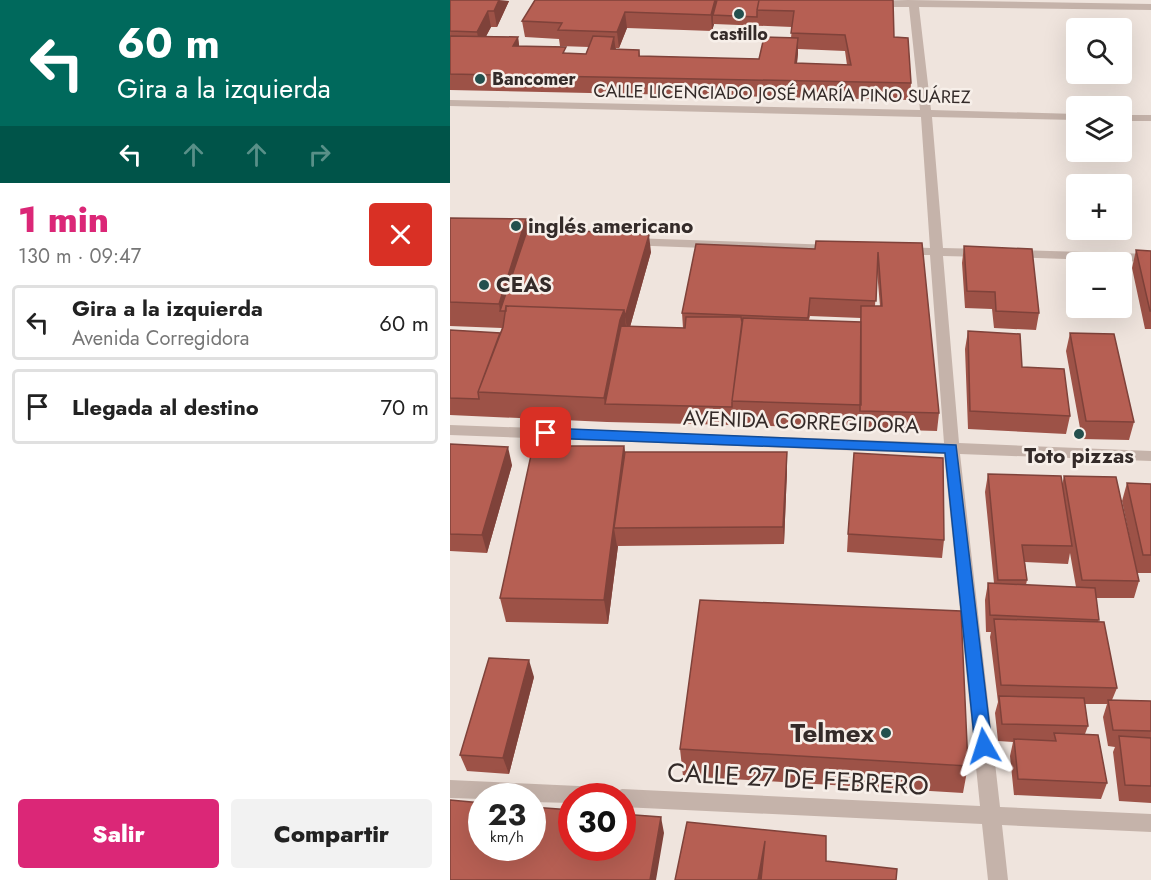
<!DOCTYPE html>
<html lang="es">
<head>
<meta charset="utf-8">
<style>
  body { margin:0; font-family:Jost,sans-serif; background:#f2f2f2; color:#222; height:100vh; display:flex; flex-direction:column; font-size:22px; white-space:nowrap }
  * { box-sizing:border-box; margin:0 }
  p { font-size:20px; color:#767676 }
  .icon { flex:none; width:33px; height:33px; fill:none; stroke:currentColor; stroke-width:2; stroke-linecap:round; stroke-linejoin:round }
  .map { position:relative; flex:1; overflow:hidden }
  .details { display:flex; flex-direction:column; background:#fff; width:450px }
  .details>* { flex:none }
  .hud { background:#00695c; color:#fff; overflow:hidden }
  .controls { position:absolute; left:616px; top:18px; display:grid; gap:12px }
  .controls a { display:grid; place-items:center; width:66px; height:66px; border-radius:6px; background:#fff; box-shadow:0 6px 24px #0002; font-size:30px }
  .speed { position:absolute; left:18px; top:783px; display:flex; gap:12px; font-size:30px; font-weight:700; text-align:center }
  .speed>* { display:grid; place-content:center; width:78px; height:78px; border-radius:50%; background:#fff; box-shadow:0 6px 24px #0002; line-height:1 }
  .speed small { font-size:15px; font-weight:400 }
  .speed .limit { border:9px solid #d22; background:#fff; color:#111 }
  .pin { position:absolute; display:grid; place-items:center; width:51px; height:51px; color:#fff; margin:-26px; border-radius:12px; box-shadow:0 3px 9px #0006 }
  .me { position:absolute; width:66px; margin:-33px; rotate:354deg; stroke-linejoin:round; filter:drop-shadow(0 0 4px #0008) }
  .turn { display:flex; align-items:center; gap:21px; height:126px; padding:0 18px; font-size:27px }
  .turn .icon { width:78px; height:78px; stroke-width:2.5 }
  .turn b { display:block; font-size:42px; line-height:51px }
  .lanes { display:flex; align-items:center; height:57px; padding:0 18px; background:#0003; justify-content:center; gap:30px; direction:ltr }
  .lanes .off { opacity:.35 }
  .round { display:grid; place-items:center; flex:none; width:63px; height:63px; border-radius:6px; background:#f2f2f2 }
  .headline { display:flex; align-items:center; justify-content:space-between; height:102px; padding:0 18px }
  h1 { font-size:36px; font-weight:800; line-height:45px; color:#db2777 }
  .action { display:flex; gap:12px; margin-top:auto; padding:12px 18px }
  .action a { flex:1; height:69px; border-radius:6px; background:#db2777; color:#fff; font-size:24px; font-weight:800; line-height:69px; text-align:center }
  .action a+a { background:#f2f2f2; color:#222 }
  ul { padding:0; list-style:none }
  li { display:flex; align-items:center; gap:18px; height:75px; margin:0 12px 9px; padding:0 6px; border:3px solid #e0e0e0; border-radius:6px }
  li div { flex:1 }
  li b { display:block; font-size:22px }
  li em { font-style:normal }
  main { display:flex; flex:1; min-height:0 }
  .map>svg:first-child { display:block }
</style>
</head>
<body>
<main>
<section class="details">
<div class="hud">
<div class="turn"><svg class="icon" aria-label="left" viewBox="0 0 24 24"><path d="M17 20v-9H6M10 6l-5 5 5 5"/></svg><div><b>60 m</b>Gira a la izquierda</div></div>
<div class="lanes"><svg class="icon" aria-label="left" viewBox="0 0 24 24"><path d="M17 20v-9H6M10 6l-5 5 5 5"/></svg><svg class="icon off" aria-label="ahead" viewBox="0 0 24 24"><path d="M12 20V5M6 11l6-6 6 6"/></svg><svg class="icon off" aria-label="ahead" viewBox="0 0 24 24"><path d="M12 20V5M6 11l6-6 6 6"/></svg><svg class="icon off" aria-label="right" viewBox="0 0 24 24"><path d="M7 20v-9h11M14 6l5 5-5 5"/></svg></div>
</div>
<div class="headline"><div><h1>1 min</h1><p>130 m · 09:47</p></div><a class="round" style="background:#d93025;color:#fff"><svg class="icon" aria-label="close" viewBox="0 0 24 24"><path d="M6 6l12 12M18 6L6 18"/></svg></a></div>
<ul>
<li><svg class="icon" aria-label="left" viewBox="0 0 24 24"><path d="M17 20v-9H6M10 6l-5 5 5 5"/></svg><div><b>Gira a la izquierda</b><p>Avenida Corregidora</p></div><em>60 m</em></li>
<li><svg class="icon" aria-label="arrive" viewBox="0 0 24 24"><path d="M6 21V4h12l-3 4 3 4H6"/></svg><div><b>Llegada al destino</b></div><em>70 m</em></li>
</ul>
<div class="action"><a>Salir</a><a>Compartir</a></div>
</section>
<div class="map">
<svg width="701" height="880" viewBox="0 0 701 880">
  <rect width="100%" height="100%" fill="#efe4dd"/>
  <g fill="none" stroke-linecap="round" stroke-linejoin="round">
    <path fill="#c5b3aa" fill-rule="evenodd" d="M458 0 701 4V10L469 7 481 110 627 114V120L482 117 493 248 534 249 540 253 534 257 493 256 509 443 701 451V461L510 454 550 807 701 814V832L552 825 558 880H538L532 824 172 807V796H163L165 792 172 789 530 806 494 454 0 435V425L494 443 480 255H453L447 251 453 247 480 248 471 117 0 106V100L470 110 459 7H423L418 4 423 1Z
      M672 115H701V121H672Z
      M180 238 384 245 390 249 384 253 176 245 174 242Z
      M564 250 701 254V262L560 257V251Z
      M0 780 150 787 157 790 160 796H122V803L82 802V796H32V799L0 798Z"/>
  </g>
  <path fill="#9d5247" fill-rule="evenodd" d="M0 0 59 1 47 27H41L36 36 68 37 69 46 117 53 136 54 139 47 110 46 109 39 75 37 72 21 85 0H443L444 37 461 83 460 100 0 90ZM264 24 342 27 341 38 309 59 190 56 189 50 166 49V48H169L177 28 262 31ZM348 49 395 51 397 65 347 63Z
    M0 218 76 219 78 229 201 252 180 327 233 328 232 313 365 249 472 243 489 413 487 431 283 425 157 422 0 415V330L50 333 52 328 0 326ZM427 271 430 306H425ZM360 316 411 318V322L359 320Z
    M514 246 589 313 586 330 544 328 542 309 515 308 512 263Z
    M686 250 701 251V329H695L682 268Z
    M518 331 572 367 620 416 616 434 518 429 515 349Z
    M620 333 684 422 679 440 632 439 616 351Z
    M0 444 62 465 37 553 0 551Z
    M174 446 175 452H337V470L334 544 168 546 158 624 56 622 50 598Z
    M538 474 612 485 614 476 689 581 684 598H646L649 620 648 621 667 688 662 700 701 701V803L669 801 663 752 665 747 658 746 653 717 657 704H635L638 726 635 734 657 783 651 799 564 795 560 756 563 742 548 741 545 713 548 702 540 637 541 632H536L535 600 538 583H544L535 492ZM620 553 626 587 576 585 577 580 575 562 618 564Z
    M677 483 701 484V573H687L672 501Z
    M398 534 494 540 492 558 397 552Z
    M84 677 59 774 17 771 10 755Z
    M230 749 518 766 513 793 233 776Z"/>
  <path fill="#7f423a" d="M49 0 59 1 47 27 44 11Z
    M265 0H268L263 15V24H264L262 31 261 15Z
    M38 11 41 27 30 48 27 32Z
    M175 12 177 28 169 48 167 32Z
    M68 37 70 53 63 46Z
    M164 37 166 53 161 49Z
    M348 38V54L345 80V63Z
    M76 219 80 242 50 311 49 304Z
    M199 235 201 252 178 334 175 317Z
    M174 310 177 334 155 404 154 398 170 320Z
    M174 446 178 470 164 528 167 546H168L158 624 154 600Z
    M58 447 62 465 37 553 32 535Z
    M337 452V470L334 544 333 527Z
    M79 660 84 677 59 774 53 758Z
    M211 817 214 833 206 880H200Z
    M315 841 312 880H308Z"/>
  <path fill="#b65f53" stroke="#7f423a" stroke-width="1.5" d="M0 0H49L44 11H38L27 32 0 31Z
    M85 0H265L261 15 175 12 167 32 108 30 112 23 72 21Z
    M267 0H309L307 10V17L263 15Z
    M309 0H443L444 37 458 38 461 83 0 74V36L68 37 63 46 116 47 113 53 136 54 143 36 164 37 161 49 189 50V56L309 59 314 37 348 38 345 63 401 65 395 35 341 33 344 11 307 10Z
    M0 218 76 219 49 304 0 302Z
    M78 228 199 235 175 317 174 310 56 306V311H50Z
    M366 241 472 243 489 413 410 411 411 306H432L428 252 426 301 360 298 358 318 232 313 246 244 365 249Z
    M514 246 582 249 589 313 546 311 545 292 517 291Z
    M686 250 701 251V311H700Z
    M56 306 174 310 170 320 154 398 28 392 53 327Z
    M236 317H291L292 322 282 401V407L155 404 171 326 235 328Z
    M293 318 411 322V405L282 401Z
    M0 330 50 333 28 392 29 399 0 398Z
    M518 331 570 334 572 367 614 369 620 416 520 411Z
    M620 333 664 334 684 422 636 421Z
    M0 444 58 447 32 535 0 534Z
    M83 446H174L154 600 50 598Z
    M175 452H337L333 527 164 528Z
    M404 453 493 458 494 540 398 534Z
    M538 474 611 476 622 546 572 545 577 580H548Z
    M614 476 666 477 689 581 632 580Z
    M677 483 701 484V555H693Z
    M538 583 645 588 649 620 540 615Z
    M250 600 511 611 518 766 230 749Z
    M544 619 654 622 667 688 551 685Z
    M39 658 79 660 53 758 10 755Z
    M549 696 634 698 638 726 552 724Z
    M658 700 701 701V731L663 730Z
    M604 733 648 735 657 783 568 779 564 739 606 741Z
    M669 736 701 738V786L675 785Z
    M0 800 32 803V848H82V807L122 810V848H172V814L211 817 200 880H0Z
    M237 822 376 836V861L447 869 446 880H311L315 841 308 880H225Z"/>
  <path fill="#1a73e8" stroke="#114b97" stroke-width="1.5" d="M96 428 506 445 542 746 540 752 534 754 528 752 525 746 495 453 96 438 89 433Z"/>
  <g fill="#24504e" stroke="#f7efe9" stroke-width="2">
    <circle cx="289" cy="14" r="6"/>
    <circle cx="30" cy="79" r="6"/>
    <circle cx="66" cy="226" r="6"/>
    <circle cx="34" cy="285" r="6"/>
    <circle cx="629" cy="434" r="6"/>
    <circle cx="436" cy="733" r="6"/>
  </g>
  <g text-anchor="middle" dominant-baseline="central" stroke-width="5" stroke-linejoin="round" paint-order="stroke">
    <g font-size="18" font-weight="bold" fill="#342b29" stroke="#f7efe9">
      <text x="289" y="34">castillo</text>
      <text x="42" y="79" text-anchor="start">Bancomer</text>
    </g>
    <g font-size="18" fill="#342b29" stroke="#f7efe9">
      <text transform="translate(332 94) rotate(1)">CALLE LICENCIADO JOSÉ MARÍA PINO SUÁREZ</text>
    </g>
    <g font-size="21" font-weight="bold" fill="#342b29" stroke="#f7efe9" text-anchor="start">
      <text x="78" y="226">inglés americano</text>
      <text x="46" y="285">CEAS</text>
      <text x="629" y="456" text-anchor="middle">Toto pizzas</text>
    </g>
    <g font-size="21" fill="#342b29" stroke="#f7efe9">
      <text transform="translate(351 422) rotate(2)">AVENIDA CORREGIDORA</text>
    </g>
    <g font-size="26" font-weight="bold" fill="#342b29" stroke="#f7efe9" text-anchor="end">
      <text x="424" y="733">Telmex</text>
    </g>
    <g font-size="26" fill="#342b29" stroke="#f7efe9">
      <text transform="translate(348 779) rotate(3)">CALLE 27 DE FEBRERO</text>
    </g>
  </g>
</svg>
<div class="controls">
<a><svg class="icon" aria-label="search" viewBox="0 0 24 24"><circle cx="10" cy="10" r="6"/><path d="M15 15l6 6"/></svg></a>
<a><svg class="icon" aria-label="layers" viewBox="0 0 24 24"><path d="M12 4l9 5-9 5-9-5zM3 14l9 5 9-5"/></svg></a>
<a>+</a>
<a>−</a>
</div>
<div class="speed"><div>23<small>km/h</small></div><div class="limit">30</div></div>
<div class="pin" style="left:96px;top:433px;background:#d93025"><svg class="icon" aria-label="arrive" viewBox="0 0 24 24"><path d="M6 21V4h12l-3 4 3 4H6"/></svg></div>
<svg class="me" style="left:534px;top:746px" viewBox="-20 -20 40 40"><path d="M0-17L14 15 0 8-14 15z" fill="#1a73e8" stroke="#fff" stroke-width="4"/></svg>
</div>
</main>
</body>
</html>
